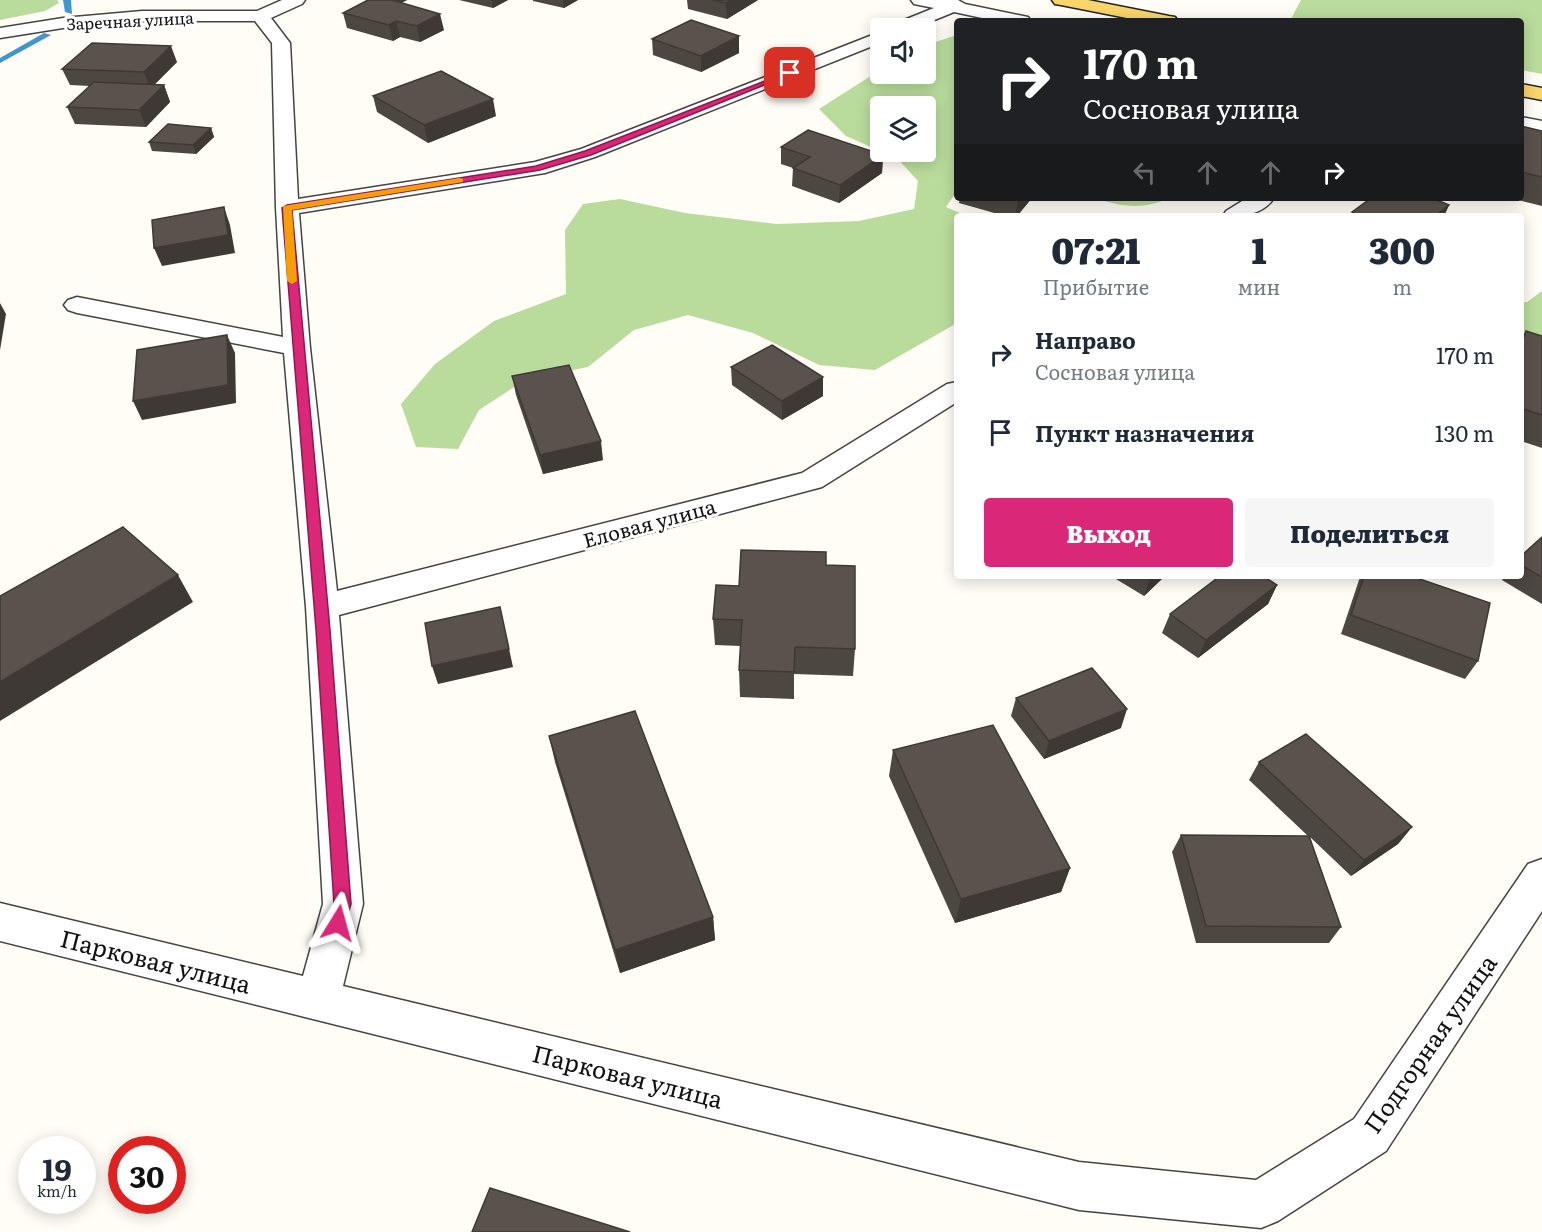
<!DOCTYPE html>
<html lang="ru">
<head>
<meta charset="utf-8">
<style>
  body { margin:0; font-family:Literata,serif; background:#f6f6f7; color:#1f2937; height:100vh; display:flex; flex-direction:column; font-size:22px; white-space:nowrap }
  * { box-sizing:border-box; margin:0 }
  p { font-size:20px; color:#747a83 }
  .icon { flex:none; width:33px; height:33px; fill:none; stroke:currentColor; stroke-width:2; stroke-linecap:round; stroke-linejoin:round }
  .map { position:relative; flex:1; overflow:hidden }
  .sheet { position:absolute; left:954px; top:213px; width:570px; height:366px; display:flex; flex-direction:column; background:#fff; border-radius:6px; box-shadow:0 3px 15px #0003 }
  .sheet>* { flex:none }
  .banner { position:absolute; left:954px; top:18px; width:570px; height:183px; border-radius:6px; box-shadow:0 3px 15px #0003; background:#202124; color:#fff; overflow:hidden }
  .controls { position:absolute; left:870px; top:18px; display:grid; gap:12px }
  .controls a { display:grid; place-items:center; width:66px; height:66px; border-radius:6px; background:#fff; box-shadow:0 3px 15px #0003; font-size:30px }
  .speed { position:absolute; left:18px; top:1136px; display:flex; gap:12px; font-size:30px; font-weight:700; text-align:center }
  .speed>* { display:grid; place-content:center; width:78px; height:78px; border-radius:50%; background:#fff; box-shadow:0 3px 15px #0003; line-height:1 }
  .speed small { font-size:15px; font-weight:400 }
  .speed .limit { border:9px solid #d22; background:#fff; color:#111 }
  .pin { position:absolute; display:grid; place-items:center; width:51px; height:51px; color:#fff; margin:-26px; border-radius:12px; box-shadow:0 3px 9px #0006 }
  .me { position:absolute; width:66px; margin:-33px; rotate:8deg; stroke-linejoin:round; filter:drop-shadow(0 0 4px #0008) }
  .turn { display:flex; align-items:center; gap:21px; height:126px; padding:0 30px; font-size:27px }
  .turn .icon { width:78px; height:78px; stroke-width:2.5 }
  .turn b { display:block; font-size:42px; line-height:51px }
  .lanes { display:flex; align-items:center; height:57px; padding:0 30px; background:#0003; justify-content:center; gap:30px; direction:ltr }
  .lanes .off { opacity:.35 }
  .eta { display:flex; justify-content:space-evenly; align-items:center; height:102px; text-align:center }
  .eta b { font-size:36px; font-weight:800; line-height:42px }
  .primary-button { display:flex; gap:12px; margin-top:auto; padding:12px 30px }
  .primary-button a { flex:1; height:69px; border-radius:6px; background:#db2777; color:#fff; font-size:24px; font-weight:800; line-height:69px; text-align:center }
  .primary-button a+a { background:#f6f6f7; color:#1f2937 }
  ul { padding:0; list-style:none }
  li { display:flex; align-items:center; gap:18px; height:78px; padding:0 30px }
  li div { flex:1 }
  li b { display:block; font-size:22px }
  li em { font-style:normal }
  .map>svg:first-child { display:block }
</style>
</head>
<body>
<div class="map">
<svg width="1542" height="1232" viewBox="0 0 1542 1232">
  <rect width="100%" height="100%" fill="#fffdf5"/>
  <path fill="#b9dc9c" d="M0 0H57L59 3 45 11 0 20Z
    M1301 0H1542V74L1521 70V21H1290Z
    M957 35V191L946 207 967 216H957V323L875 370 819 365 753 333 688 315 634 330 588 367 525 380 479 410 458 449 416 447 401 404 435 364 494 321 566 294 565 230 583 204 620 199 685 213 777 224 859 221 914 209 918 181 896 157 883 152H926V106H880V151L846 136 819 109 880 70V74H926V45Z
    M1094 198H1170C1141 210 1123 207 1094 198Z
    M1542 291V356L1521 355V302H1527Z"/>
  <g fill="none" stroke-linecap="round" stroke-linejoin="round">
    <path fill="#3f96cf" fill-rule="evenodd" d="M63 0H71L72 14 65 12Z
      M44 33 51 35 0 63V58Z"/>
    <defs>
      <path id="minor" d="M282 0H305L302 4 271 18 290 43 298 199 535 162 581 149 880 32V43L595 157 545 173 299 213 310 348 337 591 802 473 947 384 957 382V402L822 487 339 615 363 904 343 986 1079 1162 1256 1180 1354 1119 1528 864 1542 859V911L1386 1151 1278 1221 1261 1228 1079 1210 0 941V903L303 976 323 904 306 607 284 353 77 313 68 310 64 305 68 300 77 297 283 337 276 208 272 43 255 21H142L63 28 0 38V28L63 18 142 11H257Z
        M911 0H958L965 4 1028 17 1031 21H996L954 12 915 28H891L894 24 934 8 914 4Z
        M1521 117 1542 121V133L1521 129Z
        M1247 198H1274C1262 216 1242 216 1223 216L1226 211Z"/>
      <path id="major" d="M1052 0H1088L1169 16 1175 17 1178 21H1142L1061 5 1055 4Z
        M1521 84 1542 88V100L1521 96Z"/>
    </defs>
    <use href="#minor" stroke="#444" stroke-width="3"/>
    <use href="#major" stroke="#222" stroke-width="3"/>
    <use href="#minor" fill="#fff" fill-rule="evenodd"/>
    <use href="#major" fill="#f9d66b" fill-rule="evenodd"/>
  </g>
  <path fill="#4d4742" d="M368 0H407L401 3 444 30 420 42 400 37 393 41 347 28 343 13Z
    M459 0H508L493 8Z
    M533 0H578L564 8 533 1Z
    M687 0H758L727 19 688 9Z
    M739 36V53L701 72 653 55 652 39Z
    M177 62 154 85H164L170 102 146 127 75 124 67 107 90 86 70 85 62 69Z
    M373 96 496 116 428 143 377 112Z
    M1521 126 1542 131V206L1510 198H1521Z
    M211 128 214 137 196 154 152 151 149 142Z
    M781 147 883 155 882 173 839 203 792 186 793 168 781 164Z
    M960 198H1032L1017 216H1005L959 203Z
    M1449 205 1444 216H1351L1352 212Z
    M1526 331 1542 336V448L1521 441V340Z
    M731 367 823 377V396L782 420 732 385Z
    M512 376 603 460 543 474 516 395Z
    M1542 537V604L1502 580 1505 576H1521V556Z
    M826 565 855 649 853 676 794 674V699L740 697 739 670 741 646 715 645 713 619 739 586Z
    M1111 576H1165L1144 596Z
    M1361 576H1411L1478 661 1465 679 1341 634 1359 580Z
    M1277 585 1268 604 1198 658 1162 633 1170 614Z
    M1016 698 1121 728 1044 759 1011 716Z
    M549 736 713 917 715 940 620 973 555 762Z
    M893 750 1070 868 1061 892 955 923 889 776Z
    M1259 762 1412 827 1398 844 1351 876 1310 837 1341 927 1329 943H1196L1172 852 1181 835 1308 836 1249 780Z"/>
  <path fill="#3f3936" d="M396 0H407L397 5Z
    M492 0H508L493 8Z
    M563 0H578L564 8Z
    M732 0H758L727 19 726 3Z
    M440 14 444 30 420 42 417 26Z
    M396 21 400 37 393 41 389 25Z
    M739 36V53L701 72V56Z
    M171 46 177 62 150 89 144 72Z
    M164 85 170 102 146 127 139 110Z
    M493 99 496 116 428 143 424 125Z
    M211 128 214 137 196 154 193 145Z
    M883 155 882 173 839 203 840 185Z
    M1020 198H1032L1017 216H1015L1018 201Z
    M1449 205 1444 216H1435Z
    M224 207 230 225 235 253 162 266 154 248Z
    M0 303 6 314 0 350Z
    M227 335 235 353 236 403 142 420 133 401Z
    M823 377V396L782 420V401Z
    M601 441 603 460 543 474 540 455Z
    M178 575 193 602 0 721V682Z
    M1151 576H1165L1144 596Z
    M1277 585 1268 604 1198 658 1206 640Z
    M500 607 513 667 438 684 432 666Z
    M1127 709 1121 728 1044 759 1049 741Z
    M1412 827 1398 844 1351 876 1364 860Z
    M1070 868 1061 892 955 923 961 899Z
    M713 917 715 940 620 973 615 950Z"/>
  <path fill="#5a524d" stroke="#3f3936" stroke-width="1.5" d="M368 0H392L440 14 417 26 396 21 389 25 343 13Z
    M713 0H732L726 3Z
    M691 20 739 36 701 56 652 39Z
    M92 43 171 46 144 72 62 69Z
    M441 71 493 99 424 125 373 96Z
    M94 82 164 85 139 110 67 107Z
    M168 124 211 128 193 145 149 142Z
    M1521 126 1542 131V177L1521 172Z
    M808 130 883 155 840 185 793 168 810 157 781 147Z
    M1007 198H1020L1018 201Z
    M1371 198H1432L1449 205 1435 216H1361L1352 212Z
    M224 207 228 235 154 248 152 220Z
    M1526 331 1542 336V415L1521 408V345Z
    M227 335 228 385 133 401 137 350Z
    M772 345 823 377 782 401 731 367Z
    M569 365 601 441 540 455 512 376Z
    M123 527 178 575 0 682V596Z
    M1542 537V577L1521 565V556Z
    M741 550 826 552V565L855 566V649L795 647 794 672 739 670 742 620 713 619 716 585 739 586Z
    M1220 576H1263L1277 585 1206 640 1170 614Z
    M1364 576H1411L1490 603 1478 661 1351 615Z
    M500 607 509 649 432 666 425 623Z
    M1092 668 1127 709 1049 741 1016 698Z
    M635 711 713 917 615 950 549 736Z
    M993 725 1070 868 961 899 893 750Z
    M1306 734 1412 827 1364 860 1259 762Z
    M1181 835 1309 836 1341 927 1206 926Z
    M490 1188 630 1232H472Z"/>
  <path fill="#db2777" stroke="#8e194d" stroke-width="1.5" d="M788 72 794 73 591 155 540 170 292 210 330 630 351 904 344 928 338 931 332 928 329 923 334 904 316 630 282 208 287 205 536 166 585 151Z"/>
  <path fill="#f59e0b" d="M460 178 463 179V182L292 210 297 281 292 284 287 281 283 206Z"/>
  <g text-anchor="middle" dominant-baseline="central" stroke-width="6" stroke-linejoin="round" paint-order="stroke">
    <g font-size="16" fill="#111" stroke="#fff">
      <text transform="translate(130 20) rotate(-3)">Заречная улица</text>
    </g>
    <g font-size="20" fill="#111" stroke="#fff">
      <text transform="translate(649 522) rotate(-15)">Еловая улица</text>
    </g>
    <g font-size="24" fill="#111" stroke="#fff">
      <text transform="translate(156 960) rotate(14)">Парковая улица</text>
      <text transform="translate(1429 1043) rotate(-55)">Подгорная улица</text>
      <text transform="translate(628 1075) rotate(14)">Парковая улица</text>
    </g>
  </g>
</svg>
<div class="controls">
<a><svg class="icon" aria-label="sound" viewBox="0 0 24 24"><path d="M4 9h4l5-4v14l-5-4H4zM17 9q2 3 0 6"/></svg></a>
<a><svg class="icon" aria-label="layers" viewBox="0 0 24 24"><path d="M12 4l9 5-9 5-9-5zM3 14l9 5 9-5"/></svg></a>
</div>
<div class="speed"><div>19<small>km/h</small></div><div class="limit">30</div></div>
<div class="pin" style="left:790px;top:73px;background:#d93025"><svg class="icon" aria-label="arrive" viewBox="0 0 24 24"><path d="M6 21V4h12l-3 4 3 4H6"/></svg></div>
<svg class="me" style="left:338px;top:923px" viewBox="-20 -20 40 40"><path d="M0-17L14 15 0 8-14 15z" fill="#db2777" stroke="#fff" stroke-width="4"/></svg>
<div class="banner">
<div class="turn"><svg class="icon" aria-label="right" viewBox="0 0 24 24"><path d="M7 20v-9h11M14 6l5 5-5 5"/></svg><div><b>170 m</b>Сосновая улица</div></div>
<div class="lanes"><svg class="icon off" aria-label="left" viewBox="0 0 24 24"><path d="M17 20v-9H6M10 6l-5 5 5 5"/></svg><svg class="icon off" aria-label="ahead" viewBox="0 0 24 24"><path d="M12 20V5M6 11l6-6 6 6"/></svg><svg class="icon off" aria-label="ahead" viewBox="0 0 24 24"><path d="M12 20V5M6 11l6-6 6 6"/></svg><svg class="icon" aria-label="right" viewBox="0 0 24 24"><path d="M7 20v-9h11M14 6l5 5-5 5"/></svg></div>
</div>
<section class="sheet">
<div class="eta">
<div><b>07:21</b><p>Прибытие</p></div>
<div><b>1</b><p>мин</p></div>
<div><b>300</b><p>m</p></div>
</div>
<ul>
<li><svg class="icon" aria-label="right" viewBox="0 0 24 24"><path d="M7 20v-9h11M14 6l5 5-5 5"/></svg><div><b>Направо</b><p>Сосновая улица</p></div><em>170 m</em></li>
<li><svg class="icon" aria-label="arrive" viewBox="0 0 24 24"><path d="M6 21V4h12l-3 4 3 4H6"/></svg><div><b>Пункт назначения</b></div><em>130 m</em></li>
</ul>
<div class="primary-button"><a>Выход</a><a>Поделиться</a></div>
</section>
</div>
</body>
</html>
